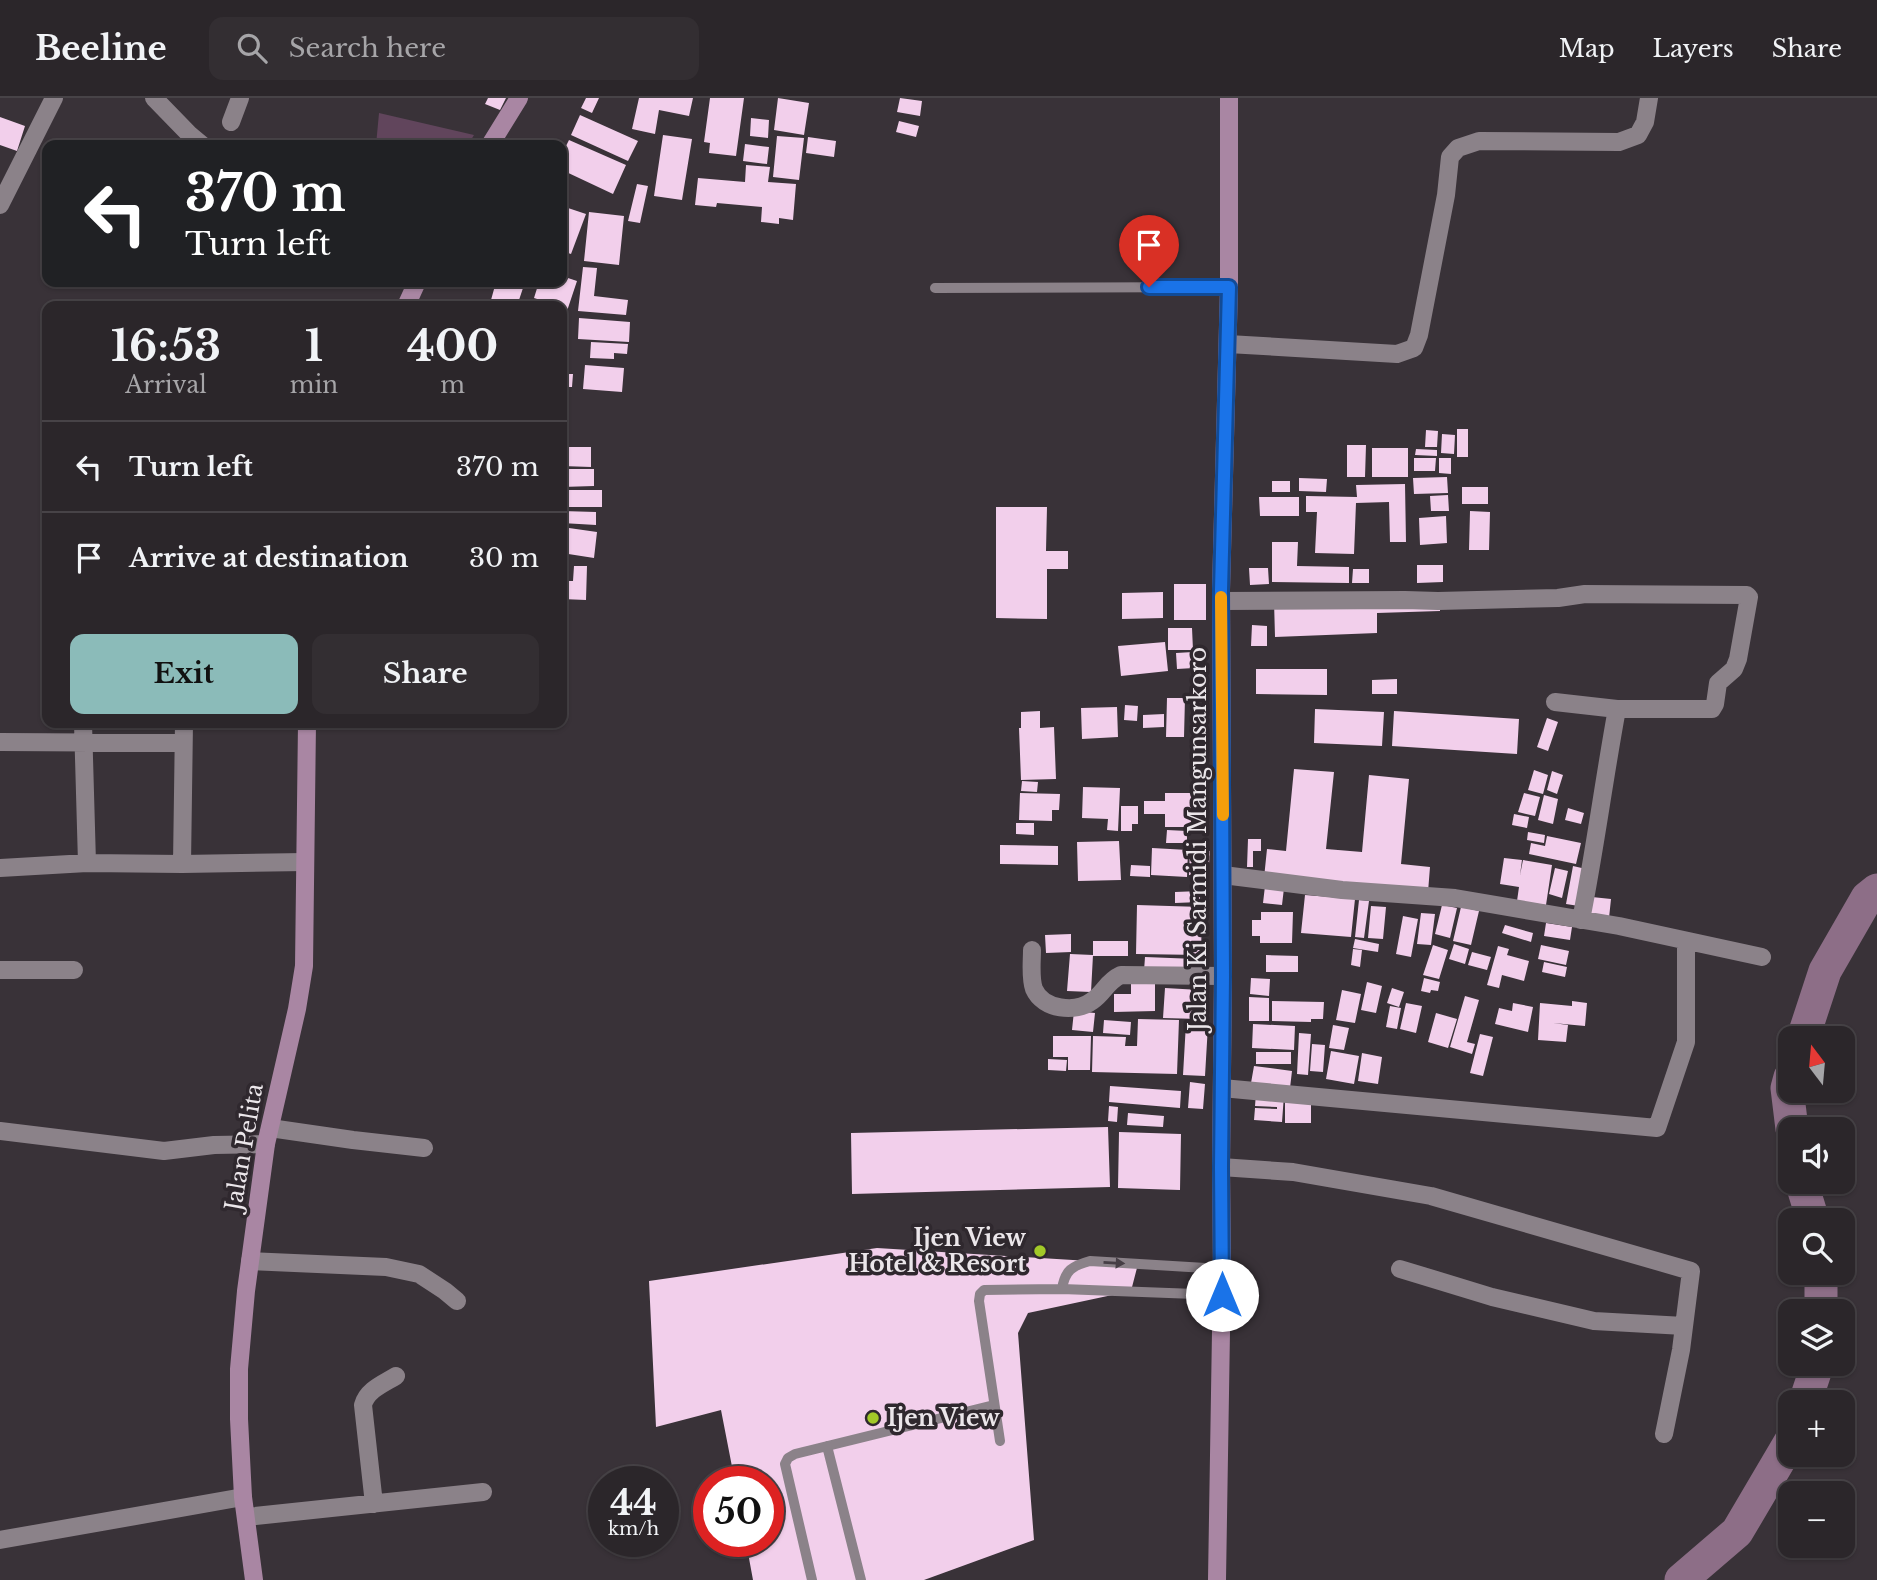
<!DOCTYPE html>
<html lang="en">
<head>
<meta charset="utf-8">
<style>
  body { margin:0; font-family:"Libre Baskerville",serif; background:#332e32; color:#f1f3f6; height:100vh; display:flex; flex-direction:column; font-size:26px; white-space:nowrap }
  * { box-sizing:border-box; margin:0 }
  p { font-size:23px; color:#a6a5a8 }
  .icon { flex:none; width:38px; height:38px; fill:none; stroke:currentColor; stroke-width:2; stroke-linecap:round; stroke-linejoin:round }
  .map { position:relative; flex:1; overflow:hidden }
  .side { position:absolute; left:42px; top:203px; width:525px; height:427px; display:flex; flex-direction:column; background:#2b262a; border-radius:14px; box-shadow:0 2px 5px #0004,0 0 0 2px #474347 }
  .side>* { flex:none }
  .banner { position:absolute; left:42px; top:42px; width:525px; height:147px; border-radius:14px; box-shadow:0 2px 5px #0004,0 0 0 2px #474347; background:#202124; color:#fff; overflow:hidden }
  .needle { width:46px; rotate:344deg }
  .controls { position:absolute; left:1778px; top:928px; display:grid; gap:14px }
  .controls a { display:grid; place-items:center; width:77px; height:77px; border-radius:14px; background:#2b262a; box-shadow:0 2px 5px #0004,0 0 0 2px #474347; font-size:35px }
  .speed { position:absolute; left:588px; top:1368px; display:flex; gap:14px; font-size:35px; font-weight:700; text-align:center }
  .speed>* { display:grid; place-content:center; width:91px; height:91px; border-radius:50%; background:#2b262a; box-shadow:0 2px 5px #0004,0 0 0 2px #474347; line-height:1 }
  .speed small { font-size:18px; font-weight:400 }
  .speed .limit { border:10px solid #d22; background:#fff; color:#111 }
  .pin { position:absolute; display:grid; place-items:center; width:60px; height:60px; color:#fff; margin:-72px -30px; border-radius:50% 50% 50% 0; rotate:-45deg; box-shadow:0 0 7px #0007 }
  .pin .icon { rotate:45deg }
  .me { position:absolute; width:77px; margin:-38px; rotate:0deg; stroke-linejoin:round; filter:drop-shadow(0 0 5px #0008) }
  .turn { display:flex; align-items:center; gap:24px; height:147px; padding:0 28px; font-size:32px }
  .turn .icon { width:91px; height:91px; stroke-width:2.5 }
  .turn b { display:block; font-size:49px; line-height:60px }
  .eta { display:flex; justify-content:space-evenly; align-items:center; height:119px; text-align:center }
  .eta b { font-size:42px; font-weight:800; line-height:49px }
  .cta { display:flex; gap:14px; margin-top:auto; padding:14px 28px }
  .cta a { flex:1; height:80px; border-radius:14px; background:#8bbbb9; color:#111; font-size:28px; font-weight:800; line-height:80px; text-align:center }
  .cta a+a { background:#332e32; color:#f1f3f6 }
  ul { padding:0; list-style:none }
  li { display:flex; align-items:center; gap:21px; height:91px; padding:0 28px; border-top:2px solid #474347 }
  li div { flex:1 }
  li b { display:block; font-size:26px }
  li em { font-style:normal }
  header { display:flex; align-items:center; gap:42px; box-sizing:border-box; height:98px; padding:0 35px; background:#2b262a; border-bottom:2px solid #474347 }
  header strong { font-size:33px }
  nav { display:flex; gap:38px; margin-inline-start:auto; font-size:24px }
  .search { width:490px; height:63px; background:#332e32; display:flex; align-items:center; gap:18px; box-sizing:border-box; padding:0 24px; border-radius:14px; color:#a6a5a8; font-size:26px }
  .map>svg:first-child { display:block }
</style>
</head>
<body>
<header>
<strong>Beeline</strong>
<div class="search"><svg class="icon" aria-label="search" viewBox="0 0 24 24"><circle cx="10" cy="10" r="6"/><path d="M15 15l6 6"/></svg>Search here</div>
<nav><a>Map</a><a>Layers</a><a>Share</a></nav>
</header>
<div class="map">
<svg width="1877" height="1482" viewBox="0 0 1877 1482">
  <rect width="100%" height="100%" fill="#393238"/>
  <path fill="#61455c" d="M379 15 474 37 468 47H376Z"/>
  <g fill="none" stroke-linecap="round" stroke-linejoin="round">
    <path stroke="#8d6e87" stroke-width="33" d="M1803 940 1825 873 1867 800 1877 792
      M1790 979 1787 990 1792 1031
      M1801 1083 1813 1122
      M1821 1174V1213
      M1805 1304 1818 1265
      M1681 1482 1737 1434 1790 1344"/>
  </g>
  <path fill="#f2cfeb" d="M488 0H506L500 12 485 6Z
    M586 0H599L592 15 581 10Z
    M639 0H693L689 18 659 12 655 36 632 31Z
    M710 0H744L736 58 709 55 710 45 704 44Z
    M778 0 809 5 804 37 774 32Z
    M900 0 922 3 920 18 897 14Z
    M580 17 638 43 628 63 571 37Z
    M0 19 25 28 17 53 0 47Z
    M751 20 769 22 768 40 750 38Z
    M899 23 919 28 916 39 896 34Z
    M663 37 692 41 682 102 654 98Z
    M777 38 804 40 799 82 773 79Z
    M808 39 836 43 834 59 806 55Z
    M569 42 626 67 613 96 562 72V49L565 50Z
    M745 46 769 49 767 66 743 63Z
    M746 67 770 69 768 84 796 86 793 122 779 120V126L761 124 762 109 717 105 716 109 695 107 698 80 745 84Z
    M637 86 648 88 640 125 628 123Z
    M562 108 586 116 571 156 562 153Z
    M589 114 624 118 619 167 584 163Z
    M583 169 597 170 594 198 628 202 626 217 578 213Z
    M562 178 577 183 566 216 562 215V208H552L553 206 534 200 539 184H562Z
    M496 184H525L517 208 491 202Z
    M579 220 630 224 629 244 578 241Z
    M591 244 628 246 627 256 614 255V261L590 260Z
    M585 267 624 270 622 294 583 291Z
    M562 276H573L572 289H562Z
    M1457 331H1468V359H1457Z
    M1426 332 1438 333 1437 349H1425Z
    M1442 336 1455 337 1454 356 1441 355Z
    M1347 347H1366L1365 379H1347Z
    M562 349H591V369L562 368Z
    M1372 350H1408V379H1372Z
    M1416 351 1437 352V358L1415 357Z
    M1414 360H1436L1435 373H1414Z
    M1439 360H1451V376L1439 375Z
    M562 371H594V388L562 389Z
    M1447 379 1448 395 1414 396 1413 380Z
    M1299 380 1327 381 1326 394 1299 393Z
    M1272 383H1290V394H1272Z
    M1405 386 1406 444H1390L1389 404 1356 405 1354 456 1315 455 1317 414H1306V398L1357 399 1356 387Z
    M1462 389H1488V406H1462Z
    M562 392H602V409H562Z
    M1448 397 1449 413H1431L1430 398Z
    M1259 399H1299V418H1260Z
    M996 409H1047L1046 453H1068V471H1047V521L996 520Z
    M562 413 596 414V427L562 425Z
    M1470 413 1490 414 1489 452H1469Z
    M1446 418 1447 445 1420 447 1419 420Z
    M562 429 597 434 594 460 562 455Z
    M1272 444H1298L1297 468 1349 469V485L1272 484Z
    M1417 467H1443V484L1417 485Z
    M574 468H587L586 502 562 501V483H573Z
    M1249 470H1268L1269 486 1250 487Z
    M1353 471H1369V485H1352Z
    M1174 486H1206V522H1174Z
    M1163 494V520L1122 521V495Z
    M1440 497V513L1377 515V535L1275 539 1274 503Z
    M1252 527 1267 528V548H1251Z
    M1168 530H1192L1193 552H1168Z
    M1165 544 1168 573 1121 578 1118 548Z
    M1193 554 1194 570 1177 571 1176 555Z
    M1256 571H1327V597L1256 596Z
    M1397 581V596H1372V582Z
    M1167 600H1185L1184 639H1166Z
    M1125 607 1138 608 1137 623 1124 622Z
    M1117 609 1118 639 1082 641 1081 610Z
    M1315 611 1384 614 1382 648 1314 645Z
    M1040 613V630L1054 629 1056 681 1021 682 1019 630H1021V614Z
    M1394 613 1519 621 1517 656 1392 648Z
    M1164 616V629L1143 630V617Z
    M1547 620 1558 624 1548 653 1537 649Z
    M1294 671 1334 674 1326 751 1362 754 1369 677 1409 681 1401 766 1430 769 1428 794 1264 780 1267 751 1286 753Z
    M1534 672 1548 677 1543 696 1528 692Z
    M1552 673 1563 677 1557 696 1547 692Z
    M1022 683 1038 684 1037 694 1021 693Z
    M1083 689 1120 690 1118 733 1107 732 1108 721 1082 720Z
    M1020 695 1060 696 1059 712H1052V723L1019 722Z
    M1165 695H1195V709H1191V729H1165V716H1144V703H1165Z
    M1524 695 1540 699 1535 718 1518 714Z
    M1544 697 1558 701 1553 726 1538 722Z
    M1121 708H1138V726H1132V733H1121Z
    M1568 710 1584 715 1581 726 1565 722Z
    M1514 716 1529 719 1527 730 1512 727Z
    M1016 725H1034V737L1016 736Z
    M1167 732 1187 733V745H1166Z
    M1528 734 1545 737 1544 745 1527 742Z
    M1547 738 1581 745 1576 766 1529 756 1531 745 1545 748Z
    M1248 741H1261V753H1253V769H1247Z
    M1119 743 1121 782 1078 783 1077 744Z
    M1000 747 1058 748V767L1000 766Z
    M1152 750 1188 752 1187 779 1151 777Z
    M1190 752 1210 753 1208 778 1189 777Z
    M1504 760 1522 762 1520 777 1523 762 1552 767 1546 807 1517 803 1519 789 1500 786Z
    M1131 767 1150 768V779L1130 778Z
    M1573 768 1586 771 1579 808 1566 806Z
    M1555 770 1568 773 1562 800 1549 796Z
    M1265 788 1284 790 1282 807 1263 805Z
    M1200 793V804L1175 805V794Z
    M1305 797 1355 801 1351 839 1301 835Z
    M1592 799 1611 801 1609 820 1590 818Z
    M1359 802 1369 803 1364 840 1355 839Z
    M1137 807 1202 809 1201 857 1136 856Z
    M1442 807 1457 810 1450 840 1435 836Z
    M1371 808 1386 809 1383 841 1368 840Z
    M1461 809 1479 813 1471 847 1453 843Z
    M1261 814H1293L1292 845H1260V838H1252V822H1261Z
    M1421 815 1435 816 1431 847 1417 846Z
    M1403 818 1418 821 1411 859 1396 856Z
    M1546 825 1572 829 1570 842 1544 838Z
    M1505 827 1533 835 1531 844 1502 835Z
    M1071 836V854L1046 855 1045 837Z
    M1355 841 1379 846 1378 854 1353 850Z
    M1093 843H1128V858H1093Z
    M1454 846 1469 851 1465 866 1449 861Z
    M1433 847 1448 852 1439 881 1423 877Z
    M1541 847 1569 853 1566 867 1538 861Z
    M1498 848 1509 851 1507 857 1529 863 1524 883 1502 877 1499 890 1487 887Z
    M1353 851 1362 852 1360 869 1351 867Z
    M1472 854 1491 859 1487 872 1468 867Z
    M1070 856 1093 857 1091 894 1067 893Z
    M1266 857 1298 858V874H1266Z
    M1145 859 1196 861V874L1144 873Z
    M1544 864 1567 869 1565 879 1542 874Z
    M1251 880 1270 881 1269 898 1250 896Z
    M1424 880 1440 884 1438 893 1431 892 1430 895 1421 893Z
    M1155 883V913L1114 914V896H1131V884Z
    M1367 884 1382 888 1376 915 1361 912Z
    M1165 890 1200 892 1199 921 1163 920Z
    M1392 890 1404 894 1399 909 1387 905Z
    M1342 892 1361 896 1355 925 1336 922Z
    M1465 898 1479 902 1467 944 1475 946 1472 956 1450 949Z
    M1249 899 1269 900V923H1249Z
    M1272 903 1324 904 1323 921H1311V924L1272 923Z
    M1572 903 1587 905 1585 928 1553 925 1568 927 1566 944 1538 942 1540 905 1572 908Z
    M1406 905 1422 908 1416 935 1400 931Z
    M1513 905 1533 909 1528 934 1495 926 1499 910 1512 913Z
    M1390 908 1401 910 1397 931 1386 929Z
    M1074 913 1095 915 1093 934 1072 932Z
    M1436 915 1457 921 1448 950 1428 944Z
    M1138 921 1179 922 1177 976 1092 974 1093 938 1126 939 1125 948H1137Z
    M1104 922 1131 924 1130 937 1103 935Z
    M1186 925 1208 927 1205 978 1183 977Z
    M1253 926 1295 928 1294 952 1252 950Z
    M1333 927 1349 930 1344 952 1329 950Z
    M1299 935 1311 936 1308 977 1297 976Z
    M1480 936 1493 939 1483 978 1470 975Z
    M1053 938H1091L1090 972H1068V959H1053Z
    M1312 946 1325 947 1323 974 1310 973Z
    M1331 953 1359 958 1354 986 1326 981Z
    M1256 954H1291V966H1256Z
    M1362 955 1382 959 1378 986 1358 983Z
    M1048 961 1067 962 1066 973 1048 972Z
    M1254 968 1292 973 1290 990 1251 985Z
    M1190 984 1205 986 1203 1011 1188 1010Z
    M1110 988 1181 993 1180 1010 1109 1004Z
    M1256 995 1284 997 1282 1024 1254 1022 1255 1010 1277 1011V1009L1255 1008Z
    M1285 999H1311V1025H1285Z
    M1109 1008 1118 1009 1117 1024 1108 1023Z
    M1128 1015 1164 1018 1163 1029 1127 1027Z
    M1108 1029 1110 1089 852 1096 851 1035Z
    M1119 1034 1181 1036 1180 1092 1118 1090Z
    M877 1150 1138 1166 1131 1193 1028 1215 1018 1235 1034 1442 924 1482H753L746 1444H768V1384H735L721 1312 656 1329 649 1183Z"/>
  <g fill="none" stroke-linecap="round" stroke-linejoin="round">
    <path stroke="#8b8289" stroke-width="10" d="M935 190 1229 189
      M1062 1191C1065 1172 1072 1168 1090 1163L1222 1171
      M1000 1343 979 1203 980 1196 984 1192 1062 1191 1222 1197
      M827 1348 861 1482
      M812 1482 785 1366 788 1360 795 1356 994 1307"/>
    <path stroke="#8b8289" stroke-width="18" d="M154 0 190 37 202 47
      M231 24 240 0
      M0 107 54 0
      M1228 246 1397 256 1414 250 1419 237 1446 97 1450 59 1458 50 1479 43 1619 44 1638 37 1645 24 1649 0
      M1222 503 1405 502 1438 503 1558 500 1585 496 1747 497 1749 499 1738 561 1734 571 1718 585 1715 606 1712 611H1617L1555 604
      M83 625 87 765
      M0 644 183 645
      M182 766 184 625
      M0 770 87 765 182 766 305 764
      M1223 777 1342 792 1455 800 1619 828 1762 859
      M1581 822C1595 752 1604 681 1617 611
      M1032 852C1032 864 1030 880 1034 891 1043 912 1076 915 1092 903 1105 894 1106 884 1121 877L1223 878
      M0 872H74
      M1222 990 1657 1030 1686 944V843
      M270 1030 353 1042 424 1050
      M0 1033 164 1053 214 1047 266 1046
      M1221 1069 1293 1074 1431 1098 1691 1173 1681 1252 1664 1336
      M250 1163 386 1169 419 1176 445 1193 457 1203
      M1400 1171 1492 1199 1594 1223 1684 1228
      M374 1406 363 1307C367 1292 383 1286 396 1278
      M246 1419 483 1394
      M0 1442 243 1399"/>
    <path stroke="#a986a3" stroke-width="18" d="M490 47 519 0
      M406 208 417 184
      M254 1482 243 1399 239 1321V1271L246 1193 266 1046 297 911 304 868 307 625
      M1217 1482 1222 1171 1221 1069 1223 878 1221 492 1229 189V0"/>
  </g>
  <defs><path id="oneway-solid" d="M-6-.8H1V-3.2L6.5 0L1 3.2V.8H-6Z" transform="scale(1.75)"/></defs>
  <use fill="#463e45" href="#oneway-solid" transform="translate(1114 1165) rotate(3)"/>
  <g fill="none" stroke-linecap="round" stroke-linejoin="round">
    <defs>
      <path id="route" d="M1149 189H1229L1221 492 1223 878 1221 1069 1222 1197"/>
    </defs>
    <use href="#route" stroke="#114b97" stroke-width="18"/>
    <use href="#route" stroke="#1a73e8" stroke-width="12"/>
    <path stroke="#f59e0b" stroke-width="12" d="M1221 499 1223 717"/>
  </g>
  <g fill="#a2c928" stroke="#2f282e" stroke-width="2.5">
    <circle cx="1040" cy="1153" r="7"/>
    <circle cx="873" cy="1320" r="7"/>
  </g>
  <g text-anchor="middle" dominant-baseline="central" stroke-width="7" stroke-linejoin="round" paint-order="stroke">
    <g font-size="23" fill="#ebe6ea" stroke="#2f282e">
      <text transform="translate(1198 741) rotate(-90)">Jalan Ki Sarmidi Mangunsarkoro</text>
      <text transform="translate(244 1049) rotate(-80)">Jalan Pelita</text>
    </g>
    <g font-size="23" font-weight="bold" fill="#ebe6ea" stroke="#2f282e" text-anchor="end">
      <text x="1026" y="1140">Ijen View<tspan x="1026" dy="26">Hotel &amp; Resort</tspan></text>
      <text x="887" y="1320" text-anchor="start">Ijen View</text>
    </g>
  </g>
</svg>
<div class="controls">
<a><svg class="needle" viewBox="-14 -14 28 28"><path d="M0-13l5 13h-10z" fill="#e53935"/><path d="M0 13l5-13h-10z" fill="#a6a5a8"/></svg></a>
<a><svg class="icon" aria-label="sound" viewBox="0 0 24 24"><path d="M4 9h4l5-4v14l-5-4H4zM17 9q2 3 0 6"/></svg></a>
<a><svg class="icon" aria-label="search" viewBox="0 0 24 24"><circle cx="10" cy="10" r="6"/><path d="M15 15l6 6"/></svg></a>
<a><svg class="icon" aria-label="layers" viewBox="0 0 24 24"><path d="M12 4l9 5-9 5-9-5zM3 14l9 5 9-5"/></svg></a>
<a>+</a>
<a>−</a>
</div>
<div class="speed"><div>44<small>km/h</small></div><div class="limit">50</div></div>
<div class="pin" style="left:1149px;top:189px;background:#d93025"><svg class="icon" aria-label="arrive" viewBox="0 0 24 24"><path d="M6 21V4h12l-3 4 3 4H6"/></svg></div>
<svg class="me" style="left:1222px;top:1197px" viewBox="-20 -20 40 40"><circle r="19" fill="#fff"/><path d="M0-13L10 11 0 6-10 11z" fill="#1a73e8"/></svg>
<div class="banner">
<div class="turn"><svg class="icon" aria-label="left" viewBox="0 0 24 24"><path d="M17 20v-9H6M10 6l-5 5 5 5"/></svg><div><b>370 m</b>Turn left</div></div>
</div>
<section class="side">
<div class="eta">
<div><b>16:53</b><p>Arrival</p></div>
<div><b>1</b><p>min</p></div>
<div><b>400</b><p>m</p></div>
</div>
<ul>
<li><svg class="icon" aria-label="left" viewBox="0 0 24 24"><path d="M17 20v-9H6M10 6l-5 5 5 5"/></svg><div><b>Turn left</b></div><em>370 m</em></li>
<li><svg class="icon" aria-label="arrive" viewBox="0 0 24 24"><path d="M6 21V4h12l-3 4 3 4H6"/></svg><div><b>Arrive at destination</b></div><em>30 m</em></li>
</ul>
<div class="cta"><a>Exit</a><a>Share</a></div>
</section>
</div>
</body>
</html>
